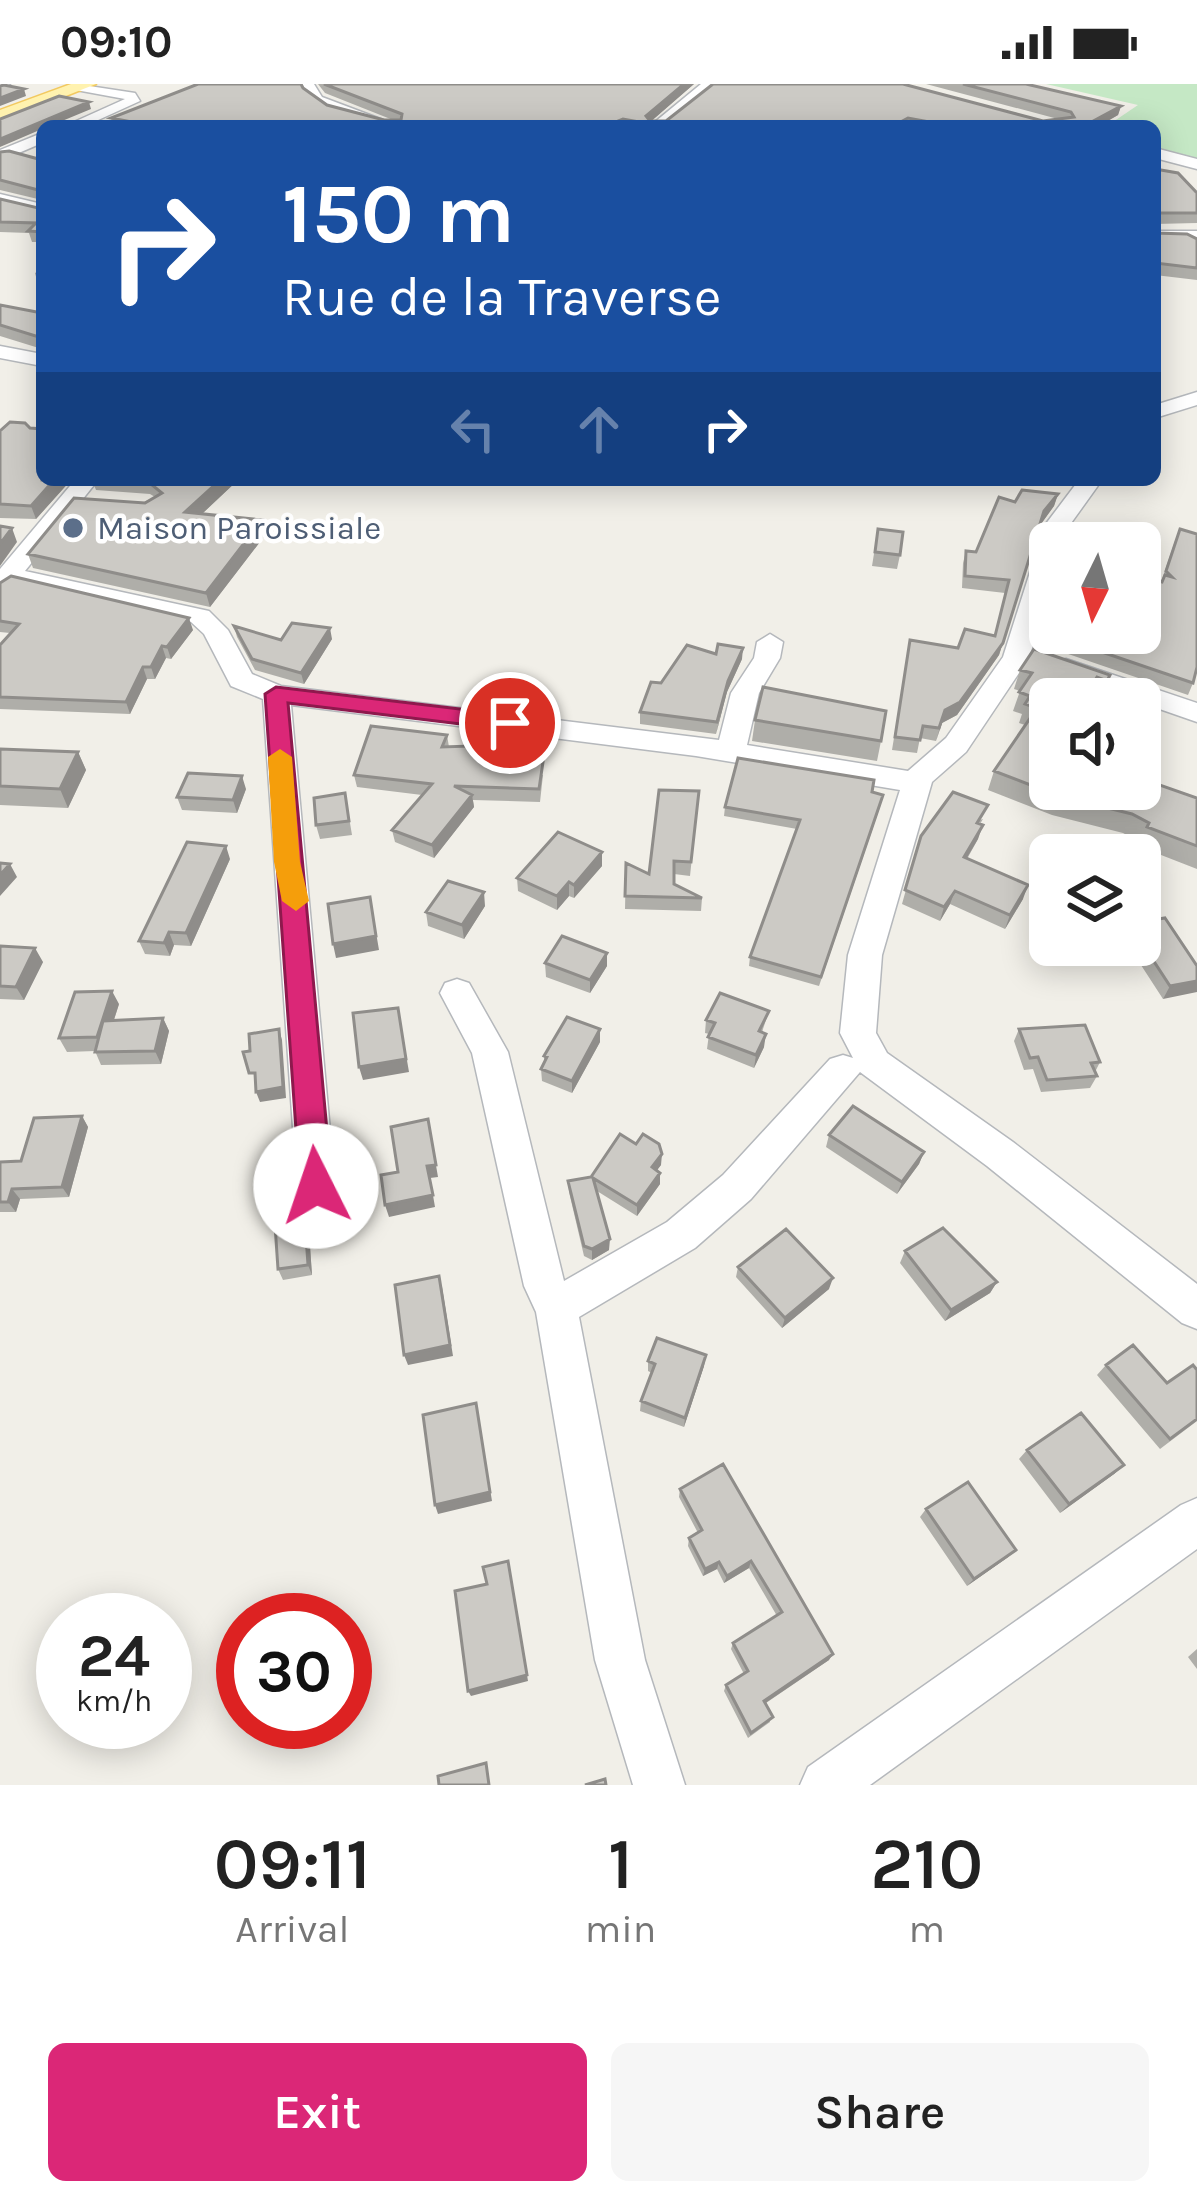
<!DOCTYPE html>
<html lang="en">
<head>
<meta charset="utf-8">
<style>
  body { margin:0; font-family:Karla,sans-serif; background:#f6f6f6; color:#222; height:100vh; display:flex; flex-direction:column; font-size:45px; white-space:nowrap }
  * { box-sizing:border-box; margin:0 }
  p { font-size:39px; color:#767676 }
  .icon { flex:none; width:66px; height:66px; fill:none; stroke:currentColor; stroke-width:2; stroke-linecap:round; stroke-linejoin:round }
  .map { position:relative; height:1701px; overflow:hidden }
  .details { display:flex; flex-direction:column; background:#fff; flex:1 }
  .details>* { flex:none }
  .banner { position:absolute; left:36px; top:36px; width:1125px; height:366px; border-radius:18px; box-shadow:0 6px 30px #0003; background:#1a4fa0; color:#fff; overflow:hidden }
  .needle { width:78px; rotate:185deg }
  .tools { position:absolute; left:1029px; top:438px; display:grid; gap:24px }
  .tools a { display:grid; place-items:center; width:132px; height:132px; border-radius:18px; background:#fff; box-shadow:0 6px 30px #0003; font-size:60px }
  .speed { position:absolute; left:36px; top:1509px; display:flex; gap:24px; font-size:60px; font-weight:700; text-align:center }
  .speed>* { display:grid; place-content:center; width:156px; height:156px; border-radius:50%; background:#fff; box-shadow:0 6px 30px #0003; line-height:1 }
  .speed small { font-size:30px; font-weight:400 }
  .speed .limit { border:18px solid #d22; background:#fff; color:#111 }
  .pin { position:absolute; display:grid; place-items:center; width:102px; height:102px; color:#fff; margin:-51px; border:6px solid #fff; border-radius:50%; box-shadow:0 3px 12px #0007 }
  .me { position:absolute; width:132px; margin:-66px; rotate:356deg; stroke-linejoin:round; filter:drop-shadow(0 0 9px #0008) }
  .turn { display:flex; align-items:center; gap:42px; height:252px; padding:0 48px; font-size:54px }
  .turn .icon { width:156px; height:156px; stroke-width:2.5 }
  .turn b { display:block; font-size:84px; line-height:102px }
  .lanes { display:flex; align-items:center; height:114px; padding:0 48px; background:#0003; justify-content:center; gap:60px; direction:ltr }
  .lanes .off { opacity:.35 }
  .eta { display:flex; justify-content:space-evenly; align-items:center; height:204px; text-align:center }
  .eta b { font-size:72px; font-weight:600; line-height:84px }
  .action { display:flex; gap:24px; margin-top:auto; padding:24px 48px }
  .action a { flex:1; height:138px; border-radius:18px; background:#db2777; color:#fff; font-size:48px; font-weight:600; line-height:138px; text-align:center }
  .action a+a { background:#f6f6f6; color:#222 }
  .status { display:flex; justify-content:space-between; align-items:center; height:84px; padding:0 60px; background:#fff; direction:ltr }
  .status svg { height:33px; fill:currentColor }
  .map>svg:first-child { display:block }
</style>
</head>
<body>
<div class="status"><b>09:10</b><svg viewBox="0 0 49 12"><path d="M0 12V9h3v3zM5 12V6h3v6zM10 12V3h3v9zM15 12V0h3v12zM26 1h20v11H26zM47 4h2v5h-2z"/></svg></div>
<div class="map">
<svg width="1197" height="1701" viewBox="0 0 1197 1701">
  <rect width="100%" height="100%" fill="#f1efe8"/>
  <path fill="#c5e8c5" d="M1046 0H1197V76L1155 64V42H1107L1138 21Z"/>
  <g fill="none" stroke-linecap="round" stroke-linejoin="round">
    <defs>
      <path id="minor" d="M0 0H10L0 5Z
        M76 0 135 9 140 17 85 42H65L125 15 76 6Z
        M300 0H314L322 13 399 42C365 42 318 30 300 0Z
        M701 0H717L666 42H650Z
        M42 49V59L0 77V66Z
        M1155 64 1197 75V85L1155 74Z
        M0 110 42 120V130L0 120Z
        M1155 147H1197V157H1155Z
        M0 262 42 270V282L0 274Z
        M1197 308V321L1155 334V321Z
        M75 396H98L25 487 209 527 228 546 252 590 281 602 719 656 731 609 754 574 757 558 770 550 783 558 780 574 759 609 747 661 908 687 946 654 1003 573 1045 441 1079 396H1102L1069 442 1064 459H1050V505L1029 574 966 668 932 698 882 871 876 949 887 969 1013 1058 1197 1200V1245L1182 1239 987 1082 860 988 751 1115 695 1164 579 1233 645 1576 685 1701H633L595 1576 536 1228 524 1202 472 969 440 909 445 899 457 895 469 899 508 968 564 1197 667 1138 723 1091 830 975 843 971 853 974 840 949 848 871 900 706 696 672 291 621 335 1101 330 1113 316 1118 302 1113 297 1101 263 615 231 602 204 550 191 538 15 499 0 509V485Z
        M1066 575 1197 619V638L1056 589 1053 583 1056 577Z
        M1197 1414V1465L870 1701H800L808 1683 1181 1421Z"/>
      <path id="major" d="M71 0H96L0 38V26Z"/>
    </defs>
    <use href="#minor" stroke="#b5b8bc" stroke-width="3"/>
    <use href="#major" stroke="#f2c960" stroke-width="3"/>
    <use href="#minor" fill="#fff" fill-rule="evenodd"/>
    <use href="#major" fill="#fff2af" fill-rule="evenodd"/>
  </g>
  <path fill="#afaea9" d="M318 0H694L651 37H666L713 0 1043 37 1058 35 926 0H1026L1121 22 1118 31 1099 42H113L111 34 303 4 327 21 384 36H393L325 9Z
    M0 68 42 76V116L0 106Z
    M1155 85 1197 109V139L1155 140Z
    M0 115 38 124 42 121V158H32L29 149 0 148Z
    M1155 145V149L1197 155V196L1155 191Z
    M42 185V201L38 200 35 189Z
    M0 221 42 229V265L0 252Z
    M0 347 42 396H71L36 435 0 434Z
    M92 396H238L202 430 266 450 210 523 33 484 28 470 155 413 150 410 96 406Z
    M282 396H314L307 402Z
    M1058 410 1054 422 1041 440 999 571 957 631 942 639 936 657 920 654 917 669 892 666 910 556 958 564 995 551 1005 509 962 504 963 479 966 467 976 468 1015 418Z
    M878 445 900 471 897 485 872 482Z
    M1175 457 1193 599 1188 611 1039 560 1050 521 1161 498Z
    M0 499 193 546 171 575 166 574 155 595H147L130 630 0 625V561L10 549 0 548Z
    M234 542 281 556 332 555 304 600 255 586 237 553Z
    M742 575 727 608 716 650 640 640V628L661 599Z
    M1020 586 1110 591 1100 615 1089 612 1050 615V705L1197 714V785L1138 762 1140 758 1123 749 1052 731 988 706 994 687 1025 641 1019 639 1022 630 1013 627 1020 607 1014 605Z
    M755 636 881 657 877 677 752 657Z
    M447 651 449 663 543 691 540 718 473 716 474 723 434 774 395 758 392 746 422 711 357 703 354 691Z
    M0 665 78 668 86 686 68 724 0 721Z
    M246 705 237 729 182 726 177 713Z
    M699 707 690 792 674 790V800L702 814 701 827 625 825 626 779 649 790Z
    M872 708 881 720 819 902 749 882 750 873 797 745 724 732 725 723Z
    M345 709 352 751 320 755 316 741Z
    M983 735 980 740 978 755 967 775 1023 815 1005 845 950 820 940 837 902 820 921 752Z
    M602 768V782L574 814 569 812 557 826 518 807 517 794Z
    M230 775 191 862 174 861 170 872 145 870 139 857Z
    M485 822 464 855 428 842 426 828Z
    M1140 838 1197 882 1163 915 1128 861H1140Z
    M0 862 43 878 24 916 0 915Z
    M545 879 607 882 590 909 546 893Z
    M119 920 114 936 163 934 169 947 161 980 101 981 95 967 67 968 59 954Z
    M769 927 762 948 764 963 754 984 707 965 709 950 705 949 706 936Z
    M1019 945 1100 978 1095 988 1097 992 1090 1004 1041 1008 1033 985 1024 986 1014 957Z
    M600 958 572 1009 542 997 541 985 544 979V972Z
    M82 1032 88 1043 69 1113 20 1115 16 1128H0V1078L21 1077Z
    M829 1051 924 1068 919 1080 897 1110 826 1063Z
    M291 1078 293 1102 307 1120 312 1191 283 1196 278 1185Z
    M661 1081 657 1086 660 1089V1100L637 1132 597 1107 609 1166 592 1176 584 1172 569 1108 568 1097Z
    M905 1167 997 1198 990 1209 945 1237 900 1179Z
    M738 1183 829 1205 782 1244 736 1193Z
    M648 1277 704 1282 684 1343 640 1327 641 1317 652 1289 648 1287Z
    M1106 1281 1167 1299 1197 1337 1160 1365 1097 1291Z
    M1027 1366 1124 1381 1114 1390 1060 1429 1019 1375Z
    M723 1380 829 1576 766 1619 770 1638 748 1654 724 1607 726 1601 744 1590 731 1565 733 1559 777 1532 749 1484 724 1499 717 1485 703 1492 688 1462 689 1454 698 1449 679 1413 680 1405Z
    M926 1425 1008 1473 967 1502 920 1433Z
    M1197 1565V1585L1188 1573Z"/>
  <path fill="#8f8d8a" d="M684 0H694L648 40 646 32Z
    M24 5 26 12 0 22V14Z
    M89 18 91 25 50 42H42V45L0 63V55Z
    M1121 22 1118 31 1099 42H1084Z
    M54 396H71L36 435 31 422Z
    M220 396H238L189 442 185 428Z
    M1058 410 1054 422 1041 440 999 571 957 631 942 639 936 657 945 626 1003 559 1044 427Z
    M262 436 266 450 210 523 206 509Z
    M12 444 17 458 0 482V460Z
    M189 534 193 546 171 575 167 563Z
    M330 544 332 555 304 600 301 589Z
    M162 562 166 574 155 595 151 583Z
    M743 564 742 575 727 608 716 650 728 597Z
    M143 583 147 595 130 630 126 618Z
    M78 668 86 686 68 724 60 705Z
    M242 692 246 705 237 729 233 716Z
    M472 711 474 723 434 774 432 761Z
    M983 741 978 755 959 787 964 773Z
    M226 762 230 775 191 862 186 849Z
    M602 768V782L574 814V801Z
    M10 780 17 793 0 812V791Z
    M569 798V812L557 826V812Z
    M1028 801 1023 815 1005 845 1010 831Z
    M955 807 950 820 940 837 944 823Z
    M484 808 485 822 464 855 462 841Z
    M370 813 379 866 336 874 333 860Z
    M169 848 174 861 170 872 164 859Z
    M35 864 43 878 24 916 16 903Z
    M607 869V882L590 909V896Z
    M1197 897V908L1163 915 1170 902Z
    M112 907 119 920 104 966 97 953Z
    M398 924 409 988 363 996 359 983Z
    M163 934 169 947 161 980 155 967Z
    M279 945 282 956 286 1014 260 1018 256 1008Z
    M600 945V958L572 1009V997Z
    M766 950 764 963 754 984 756 971Z
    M82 1032 88 1043 69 1113 62 1103Z
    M428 1035 438 1093 430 1094 435 1123 389 1133 385 1121 427 1082Z
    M286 1066 291 1078 293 1103 288 1091Z
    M924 1068 919 1080 897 1110 902 1098Z
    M662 1070 661 1081 651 1094 652 1083Z
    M660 1089V1100L637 1132V1121Z
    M12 1105 20 1115 16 1128 8 1118Z
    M303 1108 307 1120 312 1191 308 1181Z
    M610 1155 609 1166 592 1176V1165Z
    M833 1194 829 1205 782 1244 785 1234Z
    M997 1198 990 1209 945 1237 951 1226Z
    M442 1203 453 1272 408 1281 404 1271Z
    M706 1271 704 1282 684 1343 685 1334Z
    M476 1319 492 1417 438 1430 435 1421Z
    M1124 1381 1114 1390 1060 1429 1069 1420Z
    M1016 1466 1008 1473 967 1502 974 1495Z
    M508 1477 528 1597 471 1612 468 1607Z
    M751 1477 749 1484 724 1499 727 1492Z
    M719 1478 717 1485 703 1492 705 1485Z
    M833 1570 829 1576 761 1622 764 1617Z"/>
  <path fill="#cccac5" stroke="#8f8d8a" stroke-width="3" d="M198 0H301L303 4 327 21 384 36H401L402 30 324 0H684L646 32 650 37H666L713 0H903L1043 37 1074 33 1071 28 963 0H1026L1121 22 1084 42H951L908 34 893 42H661L623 35 606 42H152L111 34Z
    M4 1 24 5 0 14V2Z
    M59 12 89 18 0 55V35Z
    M9 67 42 76V107L0 96V68Z
    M1155 85 1178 89 1197 109V129H1155Z
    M0 115 38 124 42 121V148L28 147 36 139 0 138Z
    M1155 145V149L1187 150 1197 155V184L1155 179Z
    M0 221 42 229V254L0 241Z
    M10 338 25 339 30 344 42 345V396H54L31 422 0 420V347Z
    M146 396H220L185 428 262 436 206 509 28 470 74 414 145 419 162 409Z
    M1022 406 1058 410 1044 427 1003 559 960 618 945 626 939 644 923 642 920 656 895 653 910 556 958 564 965 545 995 552 1009 496 965 492 966 467 976 468 999 413 1015 418Z
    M0 442 12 444 0 460Z
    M878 445 903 448 900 471 875 468Z
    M1180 445 1197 450V583L1193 599 1043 548 1050 523V549H1140V492L1162 498 1165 491 1172 493 1166 487Z
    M11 492 189 534 167 563 162 562 151 583H143L126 618 0 613V561L19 540 0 537V499Z
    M292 539 330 544 301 589 252 575 234 542 281 556Z
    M718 560 743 564 728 597 717 638 640 628 651 598 661 599 687 561 716 570Z
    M1034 565 1110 591 1107 597 1097 593 1083 615H1050V705H1140V694L1197 714V762L1147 743 1149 739 1132 730 1059 712 994 687 1037 624 1025 620 1030 612 1019 608 1032 589 1020 586Z
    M763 603 886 627 881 657 755 636Z
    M371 642 447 651 442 663 500 661V677L543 678 539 705 454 702 472 711 432 761 392 746 432 700 354 691Z
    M0 665 78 668 60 705 0 702Z
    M738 674 874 696 872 708 883 711 821 893 750 873 800 736 725 723Z
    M188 689 242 692 233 716 177 713Z
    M659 706 699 707 691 778 674 777V800L702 814 625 812 626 779 649 790Z
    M953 708 988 721 977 739 983 741 964 773 1028 801 1010 831 955 807 944 823 905 806 921 752Z
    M345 709 349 737 316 741 314 714Z
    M558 748 602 768 574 801 569 798 557 812 517 794Z
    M187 758 226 762 186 849 169 848 164 859 139 857Z
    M0 779 10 780 0 791Z
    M448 797 484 808 462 841 426 828Z
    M370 813 376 852 333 860 328 820Z
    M1165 834 1197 882V897L1170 902 1140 856V838Z
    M562 852 607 869 590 896 545 879Z
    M0 862 35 864 16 903 0 902Z
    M112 907 97 953 59 954 75 908Z
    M720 909 769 927 759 947 766 950 756 971 708 953 715 939 706 936Z
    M398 924 406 975 359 983 353 929Z
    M567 933 600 945 572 997 541 985 547 973 544 972Z
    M163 934 155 967 95 968 103 937Z
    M1085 941 1100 978 1091 979 1097 992 1047 996 1038 973 1030 974 1019 945Z
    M279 945 283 1003 256 1008 255 989H249L243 968 250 967 249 950Z
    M853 1022 924 1068 902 1098 829 1051Z
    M82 1032 62 1103 12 1105 8 1118H0V1078L21 1077 34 1034Z
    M428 1035 436 1081 427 1082 433 1111 385 1121 381 1091 398 1088 391 1043Z
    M620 1050 636 1060 643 1050 659 1060 662 1070 652 1083 660 1089 637 1121 593 1094 610 1155 592 1165 584 1162 568 1097 591 1093Z
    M286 1066 288 1091 293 1103 303 1108 308 1181 278 1185 274 1126 281 1125Z
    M943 1144 997 1198 951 1226 905 1167Z
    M786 1145 833 1194 785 1234 738 1183Z
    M439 1192 450 1261 404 1271 395 1201Z
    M657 1254 706 1271 685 1334 641 1317 655 1280 648 1277Z
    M1133 1261 1167 1299 1193 1281 1197 1286V1335L1170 1355 1106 1281Z
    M476 1319 490 1408 435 1421 423 1331Z
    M1081 1329 1124 1381 1069 1420 1027 1366Z
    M723 1380 833 1570 764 1617 773 1633 751 1649 726 1601 748 1587 733 1559 782 1528 751 1477 727 1492 719 1478 705 1485 689 1454 702 1446 680 1405Z
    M968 1398 1016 1466 974 1495 926 1425Z
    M508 1477 527 1591 468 1607 455 1507 487 1500 483 1483Z
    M486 1679 489 1701H439L438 1692Z
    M605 1695 606 1701H585Z"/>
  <path fill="#db2777" stroke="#8e194d" stroke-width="3" d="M276 603 510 631 521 639 510 646 288 619 332 1102 327 1112 316 1116 304 1112 300 1102 265 610Z"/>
  <path fill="#f59e0b" d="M280 665 292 673 300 778 309 817 296 827 282 817 274 778 268 673Z"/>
  <circle fill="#5c6f8a" stroke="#fff" stroke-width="4.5" cx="73" cy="444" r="12"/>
  <g text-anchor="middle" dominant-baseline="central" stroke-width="9" stroke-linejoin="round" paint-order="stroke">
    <g font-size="33" fill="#4e5e75" stroke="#fff" text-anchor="start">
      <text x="97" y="444">Maison Paroissiale</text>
    </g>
  </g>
</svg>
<div class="tools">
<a><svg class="needle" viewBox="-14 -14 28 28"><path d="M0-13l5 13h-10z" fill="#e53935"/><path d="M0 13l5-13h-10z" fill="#767676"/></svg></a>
<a><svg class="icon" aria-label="sound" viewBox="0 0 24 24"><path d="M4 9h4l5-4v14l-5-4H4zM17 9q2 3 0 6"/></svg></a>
<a><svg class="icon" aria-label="layers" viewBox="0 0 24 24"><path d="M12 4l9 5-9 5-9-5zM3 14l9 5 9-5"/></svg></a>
</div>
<div class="speed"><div>24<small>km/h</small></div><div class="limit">30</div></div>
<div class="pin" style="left:510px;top:639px;background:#d93025"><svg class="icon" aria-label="arrive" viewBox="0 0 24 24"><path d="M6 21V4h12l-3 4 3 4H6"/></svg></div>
<svg class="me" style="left:316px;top:1102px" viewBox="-20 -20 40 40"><circle r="19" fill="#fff"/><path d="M0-13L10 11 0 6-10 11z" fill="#db2777"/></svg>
<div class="banner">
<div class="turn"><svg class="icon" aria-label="right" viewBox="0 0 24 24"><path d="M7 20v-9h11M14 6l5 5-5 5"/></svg><div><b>150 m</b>Rue de la Traverse</div></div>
<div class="lanes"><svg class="icon off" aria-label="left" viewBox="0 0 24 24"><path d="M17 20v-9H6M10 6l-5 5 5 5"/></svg><svg class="icon off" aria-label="ahead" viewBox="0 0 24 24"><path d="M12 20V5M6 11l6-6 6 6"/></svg><svg class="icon" aria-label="right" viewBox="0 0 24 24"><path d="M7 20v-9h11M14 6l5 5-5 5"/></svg></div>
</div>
</div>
<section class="details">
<div class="eta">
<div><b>09:11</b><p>Arrival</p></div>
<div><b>1</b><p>min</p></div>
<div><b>210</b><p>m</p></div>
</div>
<div class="action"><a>Exit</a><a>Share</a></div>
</section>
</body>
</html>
